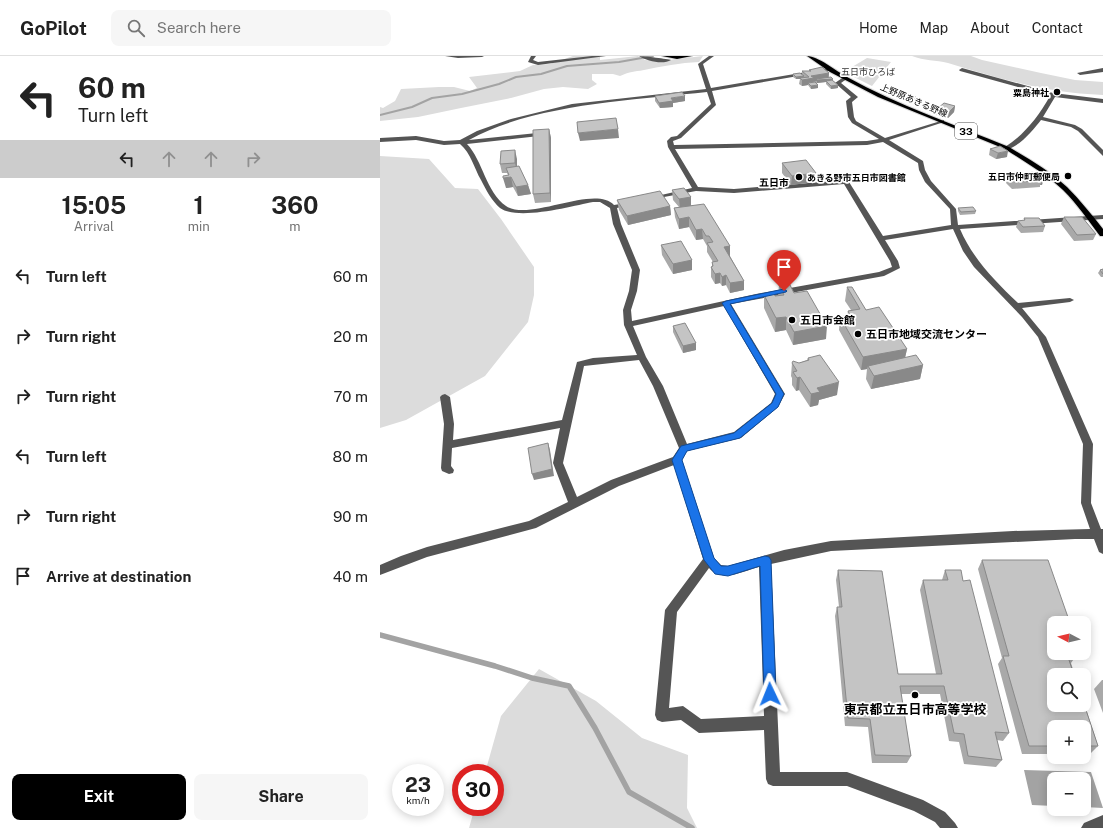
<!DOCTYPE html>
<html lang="en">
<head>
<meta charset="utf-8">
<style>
  body { margin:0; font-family:"Public Sans","Noto Sans JP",sans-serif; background:#f6f6f6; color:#222; height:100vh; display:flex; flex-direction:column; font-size:15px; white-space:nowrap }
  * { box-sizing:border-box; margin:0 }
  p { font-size:13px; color:#767676 }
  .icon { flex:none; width:22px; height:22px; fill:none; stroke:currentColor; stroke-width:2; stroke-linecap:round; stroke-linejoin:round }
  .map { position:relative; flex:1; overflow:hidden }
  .sheet { display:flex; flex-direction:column; background:#fff; width:380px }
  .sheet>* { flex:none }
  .banner { background:#fff; color:#222; overflow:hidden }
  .needle { width:26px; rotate:277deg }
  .tools { position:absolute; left:667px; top:560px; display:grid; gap:8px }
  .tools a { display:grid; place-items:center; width:44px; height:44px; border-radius:8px; background:#fff; box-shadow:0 2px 10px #0003; font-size:20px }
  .speed { position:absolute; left:12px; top:708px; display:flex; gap:8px; font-size:20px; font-weight:700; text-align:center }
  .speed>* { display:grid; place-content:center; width:52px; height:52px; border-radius:50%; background:#fff; box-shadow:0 2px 10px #0003; line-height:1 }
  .speed small { font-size:10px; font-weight:400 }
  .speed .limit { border:6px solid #d22; background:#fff; color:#111 }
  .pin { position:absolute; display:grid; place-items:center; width:34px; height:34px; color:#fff; margin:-41px -17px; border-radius:50% 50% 50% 0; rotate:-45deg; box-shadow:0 0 4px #0007 }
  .pin .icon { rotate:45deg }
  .me { position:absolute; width:44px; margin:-22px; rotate:358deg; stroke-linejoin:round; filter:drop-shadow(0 0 3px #0008) }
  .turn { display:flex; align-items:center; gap:14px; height:84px; padding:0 12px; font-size:18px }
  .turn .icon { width:52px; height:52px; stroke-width:2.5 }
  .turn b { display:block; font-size:28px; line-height:34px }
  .lanes { display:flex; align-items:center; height:38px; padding:0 12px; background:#0003; justify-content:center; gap:20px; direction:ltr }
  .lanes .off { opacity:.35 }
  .eta { display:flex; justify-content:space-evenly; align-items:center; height:68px; text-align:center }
  .eta b { font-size:24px; font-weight:700; line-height:28px }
  .button { display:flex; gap:8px; margin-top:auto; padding:8px 12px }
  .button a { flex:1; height:46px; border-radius:8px; background:#000; color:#fff; font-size:16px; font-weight:700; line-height:46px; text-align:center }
  .button a+a { background:#f6f6f6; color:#222 }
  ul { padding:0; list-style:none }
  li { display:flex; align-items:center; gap:12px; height:60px; padding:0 12px }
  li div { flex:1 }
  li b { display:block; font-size:15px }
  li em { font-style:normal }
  header { display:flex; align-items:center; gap:24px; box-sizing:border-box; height:56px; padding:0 20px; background:#fff; border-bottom:1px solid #e0e0e0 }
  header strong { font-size:19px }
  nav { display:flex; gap:22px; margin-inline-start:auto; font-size:14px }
  .search { width:280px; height:36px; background:#f6f6f6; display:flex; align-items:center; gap:10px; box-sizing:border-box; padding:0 14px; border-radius:8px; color:#767676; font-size:15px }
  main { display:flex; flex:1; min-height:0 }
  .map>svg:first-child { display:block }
</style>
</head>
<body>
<header>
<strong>GoPilot</strong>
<div class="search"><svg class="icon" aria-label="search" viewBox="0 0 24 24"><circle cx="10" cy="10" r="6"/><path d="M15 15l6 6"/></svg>Search here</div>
<nav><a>Home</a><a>Map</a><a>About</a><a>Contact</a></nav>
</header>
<main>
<section class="sheet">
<div class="banner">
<div class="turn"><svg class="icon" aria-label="left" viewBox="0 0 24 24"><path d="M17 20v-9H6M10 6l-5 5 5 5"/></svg><div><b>60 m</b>Turn left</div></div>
<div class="lanes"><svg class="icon" aria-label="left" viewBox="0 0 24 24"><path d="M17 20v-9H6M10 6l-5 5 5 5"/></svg><svg class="icon off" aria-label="ahead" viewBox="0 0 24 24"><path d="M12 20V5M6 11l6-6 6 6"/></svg><svg class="icon off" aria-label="ahead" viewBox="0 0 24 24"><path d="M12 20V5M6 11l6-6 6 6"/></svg><svg class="icon off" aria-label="right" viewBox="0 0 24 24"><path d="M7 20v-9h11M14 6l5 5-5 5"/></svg></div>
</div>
<div class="eta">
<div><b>15:05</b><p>Arrival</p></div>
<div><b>1</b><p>min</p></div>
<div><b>360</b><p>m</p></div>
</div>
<ul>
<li><svg class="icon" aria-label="left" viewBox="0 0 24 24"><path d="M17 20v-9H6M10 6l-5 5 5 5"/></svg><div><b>Turn left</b></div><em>60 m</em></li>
<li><svg class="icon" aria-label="right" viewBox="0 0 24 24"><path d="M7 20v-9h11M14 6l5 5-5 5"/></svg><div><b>Turn right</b></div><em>20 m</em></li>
<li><svg class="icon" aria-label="right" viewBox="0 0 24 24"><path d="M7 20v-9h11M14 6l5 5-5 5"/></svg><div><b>Turn right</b></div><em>70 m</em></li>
<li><svg class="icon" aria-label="left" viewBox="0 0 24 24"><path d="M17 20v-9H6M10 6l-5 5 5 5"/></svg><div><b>Turn left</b></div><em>80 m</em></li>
<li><svg class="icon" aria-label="right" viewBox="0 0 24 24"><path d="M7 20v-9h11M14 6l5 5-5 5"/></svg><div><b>Turn right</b></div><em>90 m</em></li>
<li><svg class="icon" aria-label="arrive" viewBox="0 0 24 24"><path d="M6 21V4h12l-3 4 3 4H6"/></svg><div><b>Arrive at destination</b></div><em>40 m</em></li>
</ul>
<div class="button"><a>Exit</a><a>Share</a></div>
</section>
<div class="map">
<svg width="723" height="772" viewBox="0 0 723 772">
  <rect width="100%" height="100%" fill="#fff"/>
  <path fill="#dcdcdc" d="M193 0H220V4L258 0 265 4 280 5 323 0 319 6C300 7 282 10 264 14 253 16 251 15 240 20L233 18H212V24L217 28 208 33 183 31 164 33 131 42 81 52 38 61 0 65V51L3 52 15 45 21 33 59 31H74L90 35 97 32 89 21 140 15 153 9 170 8Z
    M532 0H591L602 4 661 17 695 24 723 26V39C666 37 621 23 568 7 556 4 544 5 532 0Z
    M487 2 511 6 492 30 474 21 478 20 474 18 475 17 472 11Z
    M0 100 49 103 75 132 98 133 121 163 154 211V239L148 266 105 320 26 364 0 372Z
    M159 613 216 645 262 682 308 699 307 752 317 772H89L95 751H115V717H105L121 660Z"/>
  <path fill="#a3a3a3" d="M644 714 711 716 723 752 704 751V723H674V750L652 749Z"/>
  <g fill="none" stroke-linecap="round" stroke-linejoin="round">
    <path stroke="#a3a3a3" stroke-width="2" d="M0 59 32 51 52 42 82 38 119 28 136 21 161 18 187 10 239 6 273 0"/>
    <path stroke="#a3a3a3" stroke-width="5.5" d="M0 579 115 610 152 622 189 630 215 672 249 736 312 772"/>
    <defs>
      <path id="major" d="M282 0H312L297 3Z
        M427 0C438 0 456 15 467 21 518 49 575 69 629 91 649 103 670 115 687 131 700 144 712 159 723 173V180H720C708 164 697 148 683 134 666 118 645 106 625 93L498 41 450 16Z"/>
    </defs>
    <use href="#major" stroke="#dbdbdb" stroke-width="2"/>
    <path fill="#555" fill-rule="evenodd" d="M65 0H104L102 1 78 2Z
      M151 0H156L153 4 158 6 212 0H226L158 9 148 6Z
      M259 0C263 0 289 3 291 4 283 9 267 5 259 0Z
      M329 0H334L323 8 331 32 450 12 453 14 332 35 336 49 301 82 293 85 294 89 487 85 499 83 472 67 468 61 466 45 471 41 455 27 465 20 468 22 461 27 478 41 472 46 474 61 476 65 505 82 564 64V66L509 84 543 105 545 114 551 125 576 153 578 169 723 159V163L580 173C593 203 615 225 638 247L690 242 694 244 690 246 642 252 666 281 713 388 711 447 721 473H723V498L719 496 714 483H695L451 495 391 508 400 716H467L543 744 565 756 575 767 578 772H560L555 766 534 755 467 730H393L388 728 386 723 384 674 319 677 301 664 282 666 277 664 275 659 285 554 323 503 294 409 239 430 156 472 47 501 0 519V509L21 500 47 491 149 465 188 446 173 407 180 372 72 392 71 410 74 414 73 417 69 418 62 415 61 412 64 368 60 341 62 339 65 338 70 341 74 368 73 384 182 364 197 306 213 302 257 299 244 269 243 254 249 235 252 214 233 168 230 152 220 146H213C192 150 138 165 120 152 112 145 106 134 101 124 94 112 91 97 80 88L64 89 36 84 0 86V82L36 80 64 85 80 84 97 75 131 63 192 48 326 33 318 8ZM327 36 331 48 297 80 291 81 287 85 288 91 312 132 268 142V144L316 135 354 137 464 128 510 205 512 211 499 216 376 238 252 265 251 254 257 235 260 214 241 168 237 152 252 148V146L234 149C214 128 150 166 126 150 106 136 103 105 87 88L159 80 160 79 157 77 89 84C153 48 254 44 327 36ZM503 86 538 107 539 114 545 126 570 153 571 169 503 180 469 126 466 124 354 133 318 131 295 93 487 89ZM573 173 583 195 594 211 642 261 658 281 703 388 701 447 710 473 633 475 451 485 404 494 348 510 341 509 334 502 302 404 307 395 361 382 398 351 405 338 351 248 504 220 520 212 518 205 505 184ZM344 250 395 338 391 347 354 376 307 388 283 330 266 301 253 270ZM259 304 273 330 299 392 293 401 231 424 197 441 183 407 204 310ZM379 511 384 660 321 663 303 650 289 652 297 556 329 512C342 527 364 515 379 511Z
      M582 12 673 37 723 43V47L675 41 663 61 695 69 702 73 723 94V100L698 75 691 71 661 64C654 73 637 94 625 93V91C645 78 658 61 670 40L580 15 579 14Z
      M723 12V16L700 19 697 17Z
      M723 759V772H701L704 767Z"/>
    <use href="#major" fill="#000" fill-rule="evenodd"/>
  </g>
  <path fill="#a9a9a9" d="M429 14 449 17V21L458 29V32L451 33 446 28V26L437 27 438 32 431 33 428 29 422 30 419 28 420 23H416L413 21V18H422V15H429Z
    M275 40 305 45 293 47V51L280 52 275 45Z
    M536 41V44L532 47 526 45 527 43Z
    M575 50 574 56 568 62 556 59 557 53Z
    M169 73 171 82V146L155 147 153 138Z
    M610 93 627 101 616 103 609 99Z
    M137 103V110L148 129 151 138 138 140 133 131 126 132 128 119 127 117H122L120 108Z
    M402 107 435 126 411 129 402 117Z
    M662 120V129H660V131L632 133 626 127 628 121Z
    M292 134 311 141V149L350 190V200L364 225V234L350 237 346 229 342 230 340 227 335 228 331 221V211H332V206H333L327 196V190L323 183 316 184 309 171 299 173 295 161 294 152 299 151 293 144Z
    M237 144 290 150 291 159 248 169 239 154Z
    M578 152 596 155 595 158 580 159 578 155Z
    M684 161 716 178 713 184 694 185 681 168Z
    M644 162 665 170 663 176 641 177 636 171 638 165 644 164Z
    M281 189 312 204V214L293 218 282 199Z
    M723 213V221H721L718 217 720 214Z
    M399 229 414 237 446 283 413 289 406 274 395 276 384 252V239L395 240H398Z
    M467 231 486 254 527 293 525 302 543 309 540 323 491 333 486 323 487 313 481 314 459 274 460 261 467 260 468 255 471 254 465 245Z
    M293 270 316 287V294L303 297 293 276Z
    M428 302 457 339 439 344 438 349 430 351 419 334 416 335 412 329V322L411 320 412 307H419L427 304Z
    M602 504 674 567 696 600 691 607 718 690 710 698H704V671H674V698H642L618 608 622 602 598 513Z
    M458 514 518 618H556L540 534 543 524H562L565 514 583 525 629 677 623 685 617 684 622 704 616 711 584 708 579 686 569 685 560 638H521L531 700 527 707H492L488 671 465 670 455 560 457 551H459L456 524Z
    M722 624H723V657L714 633Z"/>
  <path fill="#898989" d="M449 17 448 23H453L452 26 446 25V26L437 27V25L428 27V29L422 30V24L431 20Z
    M424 20 423 22H420V23H416V21Z
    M438 29V32L431 33V30Z
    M458 29V32L451 33V30Z
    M305 40V45L293 47V51L280 52 279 47 291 42Z
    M536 41V44L532 47 533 44Z
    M575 50 574 56 568 62 569 56Z
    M169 73 171 82V146L170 137Z
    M238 73 239 82 200 85 198 77Z
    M135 94 137 103V116L135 107Z
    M628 95 627 101 616 103 618 97Z
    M436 117 435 126 411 129 412 120Z
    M131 121 133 131 126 132 123 122Z
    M664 123 662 129H660L662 125 661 124Z
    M148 129 151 138 138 140 136 131Z
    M311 141V150L300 152 299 143Z
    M290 150 291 159 248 169 247 160Z
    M309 161V171L299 173V163Z
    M322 173 323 183 316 184V174Z
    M350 190V200L344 201V191Z
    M312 204V214L293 218V208Z
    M340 217V227L335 228V218Z
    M346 219V229L342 230V221Z
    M364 225V234L350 237V227Z
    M406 261V274L395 276 396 262Z
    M447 270 446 283 413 289 414 276Z
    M316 287V294L303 297V290Z
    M527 293 524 306 488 310 487 313 481 314 483 301Z
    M543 309 540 323 491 333 494 320Z
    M420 321 419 334 416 335 417 322Z
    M459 326 457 339 439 344 438 349 430 351 431 338 437 332Z
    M168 387 170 394 174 420 154 424 152 418Z"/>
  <path fill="#c4c4c4" stroke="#898989" d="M442 11 449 17 431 20 434 22 422 24 420 22 429 21 422 15H431L429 14Z
    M420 17 424 20 416 21 413 18Z
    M451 21 453 23 437 24 436 23Z
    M452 24 458 29 451 30 446 25Z
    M435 26 438 29 431 30 428 27Z
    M302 36 305 40 291 42 293 45 279 47 275 40Z
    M530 40 536 41 533 44 527 43Z
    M564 47 575 50 569 56 557 53Z
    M236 62 238 73 198 77 197 66Z
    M169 73 170 137 153 138V74Z
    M620 90 628 95 618 97 610 93Z
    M135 94V107L120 108 121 95Z
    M426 104 436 117 412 120 402 107Z
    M139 110 148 129 136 131 131 121 123 122V120L129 119 126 112Z
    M653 116 659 121 662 120 664 123 661 124 662 125 634 126 628 121Z
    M304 132 311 141 299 143 292 134Z
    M280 135 290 150 247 160 237 144Z
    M324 148 350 190 344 191 364 225 350 227 346 219 342 221 340 217 335 218 331 211 333 210 332 206 338 205 327 187 333 186 329 180H326L322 173 316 174 309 161 299 163 294 152Z
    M593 151 596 155 581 156 578 152Z
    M684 161H702L716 178 697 179Z
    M644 162H659L665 170 643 171 638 165 645 164Z
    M301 185 312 204 293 208 281 189Z
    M723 213V218L720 214Z
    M409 227 414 237 427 235 447 270 414 276 406 261 396 262 384 239 394 237 395 240 404 239 399 229Z
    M467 231H472L486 254 499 251 527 293 483 301 460 261 470 259 468 255 480 253Z
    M305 267 316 287 303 290 293 270Z
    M440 299 459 326 437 332 440 336 431 338 420 321 417 322 413 316 417 315 412 307 413 305 419 307 429 304 428 302Z
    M536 299 543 309 494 320 488 310Z
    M168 387 172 413 152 418 148 392Z
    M602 504H668L690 567H674V597H694L696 600 688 601 694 619H674V649H704V648L718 690H704V671H674V690H649L623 600H629Z
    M458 514 502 515 518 618H562L543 524H568L565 514H581L583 525 590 524 629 677 615 676 622 704 588 700 584 678 574 677 564 630H520L531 700 495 699 490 663 468 662 457 551H462Z"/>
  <path fill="#1a73e8" stroke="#114b97" d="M404 233 407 235 406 236 350 248 404 338 398 351 360 382 307 395 302 404 334 502 341 510H348L385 500 389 501 391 504 396 638 394 642 390 644 386 642 384 638 380 510 348 520 335 518 324 504 292 404 301 390 354 377 392 347 396 338 342 247 346 245Z"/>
  <g fill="#000" stroke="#fff" stroke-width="1.5">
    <circle cx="677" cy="36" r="4"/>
    <circle cx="688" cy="120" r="4"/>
    <circle cx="419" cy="121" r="4"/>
    <circle cx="412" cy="264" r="4"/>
    <circle cx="478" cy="278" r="4"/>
    <circle cx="535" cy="639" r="4"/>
  </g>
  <g text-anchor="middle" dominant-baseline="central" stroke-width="3.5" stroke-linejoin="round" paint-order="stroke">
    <g font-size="9" fill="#333" stroke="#fff">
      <text x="488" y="15">五日市ひろば</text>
    </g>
    <g font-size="9" font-weight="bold" fill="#000" stroke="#fff" text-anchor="end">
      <text x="669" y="36">粟島神社</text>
      <text x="680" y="120">五日市仲町郵便局</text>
      <text x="427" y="121" text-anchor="start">あきる野市五日市図書館</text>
    </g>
    <g font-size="9" fill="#000" stroke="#fff">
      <text transform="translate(534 44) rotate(23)">上野原あきる野線</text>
    </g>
    <rect fill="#fff" stroke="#4c4c4c" stroke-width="1" x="575" y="67" width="22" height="16" rx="3"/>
    <g font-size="10" font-weight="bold" fill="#000">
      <text x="586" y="75">33</text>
    </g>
    <g font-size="10" font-weight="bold" fill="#000" stroke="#fff">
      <text x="394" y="126">五日市</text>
    </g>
    <g font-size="11" font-weight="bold" fill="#000" stroke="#fff" text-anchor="start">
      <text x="420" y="264">五日市会館</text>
      <text x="486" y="278">五日市地域交流センター</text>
    </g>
    <g font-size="13" font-weight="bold" fill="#000" stroke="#fff">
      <text x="535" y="653">東京都立五日市高等学校</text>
    </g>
  </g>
</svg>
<div class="tools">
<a><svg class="needle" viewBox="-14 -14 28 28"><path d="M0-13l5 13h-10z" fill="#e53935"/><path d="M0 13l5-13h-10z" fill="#767676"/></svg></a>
<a><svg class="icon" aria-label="search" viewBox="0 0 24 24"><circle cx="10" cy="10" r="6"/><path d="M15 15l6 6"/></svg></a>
<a>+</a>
<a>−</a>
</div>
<div class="speed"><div>23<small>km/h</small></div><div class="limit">30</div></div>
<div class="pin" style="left:404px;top:235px;background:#d93025"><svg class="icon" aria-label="arrive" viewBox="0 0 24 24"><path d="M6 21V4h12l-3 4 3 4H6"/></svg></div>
<svg class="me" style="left:390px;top:638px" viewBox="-20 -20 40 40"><path d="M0-17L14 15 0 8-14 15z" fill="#1a73e8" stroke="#fff" stroke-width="4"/></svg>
</div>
</main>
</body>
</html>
